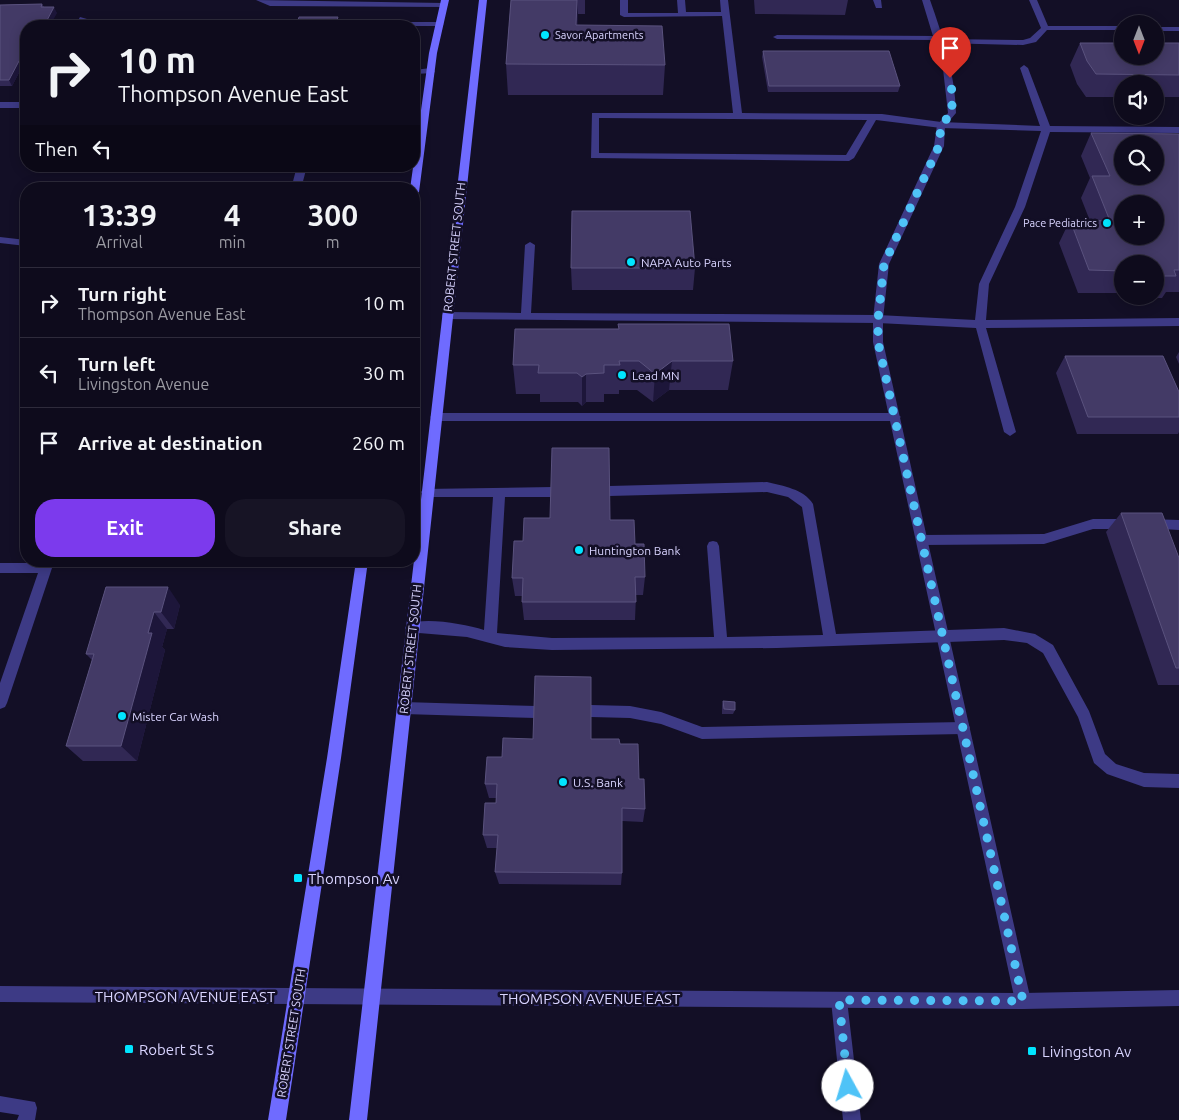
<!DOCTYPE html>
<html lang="en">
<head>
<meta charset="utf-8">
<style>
  body { margin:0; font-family:Ubuntu,sans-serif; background:#171425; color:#f1f3f6; height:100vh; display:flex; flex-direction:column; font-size:19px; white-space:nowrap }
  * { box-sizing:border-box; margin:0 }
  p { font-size:16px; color:#9b9ba3 }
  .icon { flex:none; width:28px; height:28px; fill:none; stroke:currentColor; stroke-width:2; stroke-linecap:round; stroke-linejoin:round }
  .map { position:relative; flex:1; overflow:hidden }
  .panel { position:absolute; left:20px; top:182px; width:400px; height:385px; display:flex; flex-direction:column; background:#0e0b1c; border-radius:20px; box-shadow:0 2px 12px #0003,0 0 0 1px #2e2b3b }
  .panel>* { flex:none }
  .guide { position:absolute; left:20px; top:20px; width:400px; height:152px; border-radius:20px; box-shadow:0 2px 12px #0003,0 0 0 1px #2e2b3b; background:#0e0b1c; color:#f1f3f6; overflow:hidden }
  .needle { width:32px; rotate:180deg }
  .buttons { position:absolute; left:1114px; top:15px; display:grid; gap:10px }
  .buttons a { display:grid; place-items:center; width:50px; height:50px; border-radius:50%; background:#0e0b1c; box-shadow:0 2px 12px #0003,0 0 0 1px #2e2b3b; font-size:25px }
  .pin { position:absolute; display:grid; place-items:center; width:42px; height:42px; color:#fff; margin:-51px -21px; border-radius:50% 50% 50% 0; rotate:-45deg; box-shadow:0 0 5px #0007 }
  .pin .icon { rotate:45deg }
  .me { position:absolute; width:55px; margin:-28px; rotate:354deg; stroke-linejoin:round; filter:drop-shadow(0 0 4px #0008) }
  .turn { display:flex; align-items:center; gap:18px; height:105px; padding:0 15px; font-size:22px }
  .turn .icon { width:65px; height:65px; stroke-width:2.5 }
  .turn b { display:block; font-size:35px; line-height:42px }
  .then { display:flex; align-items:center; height:48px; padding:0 15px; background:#0003; gap:10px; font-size:19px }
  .eta { display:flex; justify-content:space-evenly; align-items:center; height:85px; text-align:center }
  .eta b { font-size:30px; font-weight:700; line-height:35px }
  .primary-button { display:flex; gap:10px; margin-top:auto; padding:10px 15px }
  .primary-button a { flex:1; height:58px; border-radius:20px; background:#7c3aed; color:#fff; font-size:20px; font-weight:700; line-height:58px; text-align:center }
  .primary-button a+a { background:#171425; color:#f1f3f6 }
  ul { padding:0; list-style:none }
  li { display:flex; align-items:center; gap:15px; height:70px; padding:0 15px; border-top:1px solid #2e2b3b }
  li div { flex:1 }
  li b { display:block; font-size:19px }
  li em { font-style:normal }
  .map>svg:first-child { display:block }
</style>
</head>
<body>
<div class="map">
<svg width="1179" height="1120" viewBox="0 0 1179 1120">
  <rect width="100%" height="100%" fill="#130f26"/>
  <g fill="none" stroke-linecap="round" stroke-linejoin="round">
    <path fill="#3d3a85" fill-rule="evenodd" d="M256 0 444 3 448 5 444 7 270 6Z
      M620 0H628V13H678L677 0H685L686 12H721L720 0H728L742 113 882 114 941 122 1040 126 1020 68 1024 65 1028 68 1050 126 1179 127V133L1050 132 1025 207 989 284 986 320 1179 318V326L986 328 1016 432 1010 436 1004 432 976 328 878 323 443 319 442 316 443 313 447 312 521 313 525 245 530 242 535 245 531 313 878 315 975 320 979 284 1015 207 1041 131 941 128 876 120 854 158 849 161 591 158 592 113H733L722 16 624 17 620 15ZM599 118 867 120 846 155 599 153Z
      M873 0H881L882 8H876Z
      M1029 0H1037L1048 26H1122V30H1047L1036 42 1023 45 940 43 936 40 777 39 773 37 777 35 939 36 943 39 1023 40 1030 38 1041 28Z
      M80 17 87 19 83 26H75Z
      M215 21 312 22 316 24 313 26H213Z
      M362 22H440L444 24 440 26H364L361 24Z
      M1155 27H1179V31H1155Z
      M431 68 435 71 434 73 414 74V70Z
      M0 102H26V108H0Z
      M297 166H307L301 189H291Z
      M0 237 26 240V246L0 243Z
      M436 413H895L901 417 895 421H436L430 417Z
      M767 482C783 486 804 489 813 504L836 634 1004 628 1035 634 1053 645 1089 711 1105 754 1116 764 1144 773 1179 774V788L1144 787 1107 774 1094 763 1078 717 1043 653 1027 643 1004 640 777 648 552 650 505 647 467 637 407 632 405 628 407 624C427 617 464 624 484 630L493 497H427L423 495 421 492 423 489 553 487 557 489 559 492 557 495 553 497H505L497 633 552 638 714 637 707 546 709 542 713 541 717 542 719 546 727 637 823 635 802 507 788 497 767 492 609 496 605 494 603 491 605 488 609 486Z
      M1093 519H1129L1133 520 1135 524 1133 528 1129 529H1093L1044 544 922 545 918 544 916 540 918 536 922 535 1044 534Z
      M1149 519 1179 520V530L1145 528 1143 524 1145 520Z
      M0 563H46L50 564 52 568 7 703 5 707 0 709V683L38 573H0Z
      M404 702 536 706 541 708 543 712 541 716 536 718 404 714 399 712 397 708 399 704Z
      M591 705 630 706 661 712 702 727 963 722 968 723 970 728 968 733 963 734 702 739 661 724 630 718 591 717 586 715 584 711 586 707Z
      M839 992 845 994 847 1000 861 1120H843L831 1000 833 994Z
      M0 1096 35 1102 37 1108 35 1120H17L19 1115 0 1112Z"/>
    <path fill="#3d3a85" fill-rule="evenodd" d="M922 0H930C943 37 955 73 956 113L945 126 944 146 889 264 883 319V342L1031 1001 1029 1007 1023 1009 1017 1007 1015 1001 873 342V319L879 264 934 146 937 125 948 113 943 69Z"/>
    <path fill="#3d3a85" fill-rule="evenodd" d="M0 986 1023 993 1179 990V1006L1023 1009 0 1002Z"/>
    <path fill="#6f6bff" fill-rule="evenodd" d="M441 0H449L437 53 419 192 414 195V189H410L429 53Z
      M479 0H487L367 1120H349Z
      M356 561H368L341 758 286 1120H268L327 758Z"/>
  </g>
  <path fill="#312854" d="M511 0H585V14H578L577 25 665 65 663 95H508L506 64Z
    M754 0H848L845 15 755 14Z
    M42 4 44 7 57 13 26 26V67H22L12 86H0V5Z
    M1080 43H1179V97H1155V84H1122V97H1086L1077 84 1070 65Z
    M763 51 900 86 898 92H768L762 57Z
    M1091 133 1179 134V292H1166L1162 298H1143L1142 296H1155V264H1122V293H1078L1059 243 1070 220 1090 221 1081 198 1090 178 1081 156Z
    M571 268H695L693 290H572Z
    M515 329 733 361 728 390H669L653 402 637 390H619V394H604V402H586L582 406 578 402H540V394H516L513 365Z
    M1179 352V364L1176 357Z
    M1065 356 1179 392V432L1178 434H1077L1056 373Z
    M1121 513 1179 558V685H1158L1106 532Z
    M610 520 635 544 645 577 643 595H636L635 620H524L522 602V596H515L512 578 523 541Z
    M106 587 180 605 174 629H167L162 647 165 650 137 761H83L66 746 92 660 86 654Z
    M723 701 735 710 733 714H722V705Z
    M533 739H591L620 744 639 779 645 809 643 822 622 821V873L621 885 499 884 495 872 497 848H487L483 835 496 803V798H489L485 784 502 757Z"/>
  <path fill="#1d163a" d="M577 0 578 14 577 56 576 25Z
    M54 7 57 13 50 26H44Z
    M19 61 22 67 12 86 9 80Z
    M672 361 669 390 653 402 655 374Z
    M586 374V402L582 406V377Z
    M168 587 180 605 174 629 161 612Z
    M154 612 167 629 162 647 165 650 137 761 121 746Z"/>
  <path fill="#433a66" stroke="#5a527e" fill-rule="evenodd" d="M511 0H577L576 25 662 26 665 65 506 64Z
    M42 4 41 7H54L44 26H26V58L25 61H19L9 80H0V5Z
    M299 17H338L337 20 381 21 379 26H296Z
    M1080 43H1122V56H1155V43H1179V75L1096 74 1087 61Z
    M763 51H889L900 86H769Z
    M1091 133 1179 134V270H1174L1176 276H1157L1155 273V264H1122V271L1089 270 1070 220 1110 221 1092 176H1110ZM1122 144H1155V176H1122ZM1122 204H1155V236H1122Z
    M572 211H690L695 268H571Z
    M618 324H729L733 361H672L655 374 639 361H619L620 365H604V373L586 374 582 377 577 373H538L539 365H513L515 329H619Z
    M1065 356H1163L1179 392V417H1088Z
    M552 448H609L610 520H634L635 544H644L645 577H635L636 602H522L523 578H512L514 541H523L524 518H550Z
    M1121 513H1162L1179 558V668H1176Z
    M106 587H168L161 612H154L148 633H152L121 746H66L94 654H86Z
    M535 676 591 677V739H619L620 744H638L639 779H644L645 809 622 808V873L495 872 498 835H483L485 803H496L497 784H485L487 757H502L503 738 533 739Z
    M723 701 735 702V710L724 709Z"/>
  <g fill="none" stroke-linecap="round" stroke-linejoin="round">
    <path stroke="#4fc3f7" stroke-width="9" stroke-dasharray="0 16.2" d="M848 1086 839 1000 1023 1001 878 342V320L884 264 939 146 941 125 952 113V92L950 78"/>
  </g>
  <g fill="#00e5ff" stroke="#130f26" stroke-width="2">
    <circle cx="545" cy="35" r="5"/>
    <circle cx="1107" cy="223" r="5"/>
    <circle cx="631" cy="262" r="5"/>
    <circle cx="622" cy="375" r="5"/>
    <circle cx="579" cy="550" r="5"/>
    <circle cx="122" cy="716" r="5"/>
    <circle cx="563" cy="782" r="5"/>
    <rect x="293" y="873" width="10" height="10" rx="2.5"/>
    <rect x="124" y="1044" width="10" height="10" rx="2.5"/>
    <rect x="1027" y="1046" width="10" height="10" rx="2.5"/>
  </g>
  <g text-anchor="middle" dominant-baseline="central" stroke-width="5" stroke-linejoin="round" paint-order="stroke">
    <g font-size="11" fill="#d9d4ff" stroke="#130f26" text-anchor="start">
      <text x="555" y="35">Savor Apartments</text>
      <text x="1097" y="223" text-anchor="end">Pace Pediatrics</text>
    </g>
    <g font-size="12" fill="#d9d4ff" stroke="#130f26">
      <text transform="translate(454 247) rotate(-84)">ROBERT STREET SOUTH</text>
      <text transform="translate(410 649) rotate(-84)">ROBERT STREET SOUTH</text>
      <text transform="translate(291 1033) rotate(-81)">ROBERT STREET SOUTH</text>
    </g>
    <g font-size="12" fill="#d9d4ff" stroke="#130f26" text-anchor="start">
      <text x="641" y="262">NAPA Auto Parts</text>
      <text x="632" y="375">Lead MN</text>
      <text x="589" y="550">Huntington Bank</text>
      <text x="132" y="716">Mister Car Wash</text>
      <text x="573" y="782">U.S. Bank</text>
    </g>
    <g font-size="15" fill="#d9d4ff" stroke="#130f26" text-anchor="start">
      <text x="308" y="878">Thompson Av</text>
      <text x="139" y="1049">Robert St S</text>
      <text x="1042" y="1051">Livingston Av</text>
    </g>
    <g font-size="15" fill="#d9d4ff" stroke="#130f26">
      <text x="185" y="996">THOMPSON AVENUE EAST</text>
      <text x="590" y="998">THOMPSON AVENUE EAST</text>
    </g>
  </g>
</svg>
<div class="buttons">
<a><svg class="needle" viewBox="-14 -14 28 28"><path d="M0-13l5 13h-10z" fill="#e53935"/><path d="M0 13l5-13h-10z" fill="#9b9ba3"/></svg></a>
<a><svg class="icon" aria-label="sound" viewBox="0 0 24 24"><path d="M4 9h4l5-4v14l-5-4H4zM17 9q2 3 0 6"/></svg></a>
<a><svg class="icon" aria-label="search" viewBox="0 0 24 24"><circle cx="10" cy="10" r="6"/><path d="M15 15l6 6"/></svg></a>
<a>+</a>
<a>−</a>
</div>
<div class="pin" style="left:950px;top:78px;background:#d93025"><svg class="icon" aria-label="arrive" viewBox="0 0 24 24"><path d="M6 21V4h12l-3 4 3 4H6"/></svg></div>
<svg class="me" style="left:848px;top:1086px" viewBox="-20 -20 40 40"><circle r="19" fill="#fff"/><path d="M0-13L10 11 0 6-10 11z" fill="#4fc3f7"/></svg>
<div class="guide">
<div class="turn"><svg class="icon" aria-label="right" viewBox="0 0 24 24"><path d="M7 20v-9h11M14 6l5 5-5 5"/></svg><div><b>10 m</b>Thompson Avenue East</div></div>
<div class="then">Then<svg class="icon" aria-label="left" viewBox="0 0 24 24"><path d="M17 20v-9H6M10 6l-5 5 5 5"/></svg></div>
</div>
<section class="panel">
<div class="eta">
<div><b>13:39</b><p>Arrival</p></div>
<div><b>4</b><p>min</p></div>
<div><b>300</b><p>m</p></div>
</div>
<ul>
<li><svg class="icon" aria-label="right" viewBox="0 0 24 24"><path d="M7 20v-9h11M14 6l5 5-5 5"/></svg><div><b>Turn right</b><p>Thompson Avenue East</p></div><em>10 m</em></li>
<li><svg class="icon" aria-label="left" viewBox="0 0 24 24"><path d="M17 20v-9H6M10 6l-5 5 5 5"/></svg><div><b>Turn left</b><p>Livingston Avenue</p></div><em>30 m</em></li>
<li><svg class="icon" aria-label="arrive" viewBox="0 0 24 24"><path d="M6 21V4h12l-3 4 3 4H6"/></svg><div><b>Arrive at destination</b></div><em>260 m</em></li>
</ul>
<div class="primary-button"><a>Exit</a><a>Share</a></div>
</section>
</div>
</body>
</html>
